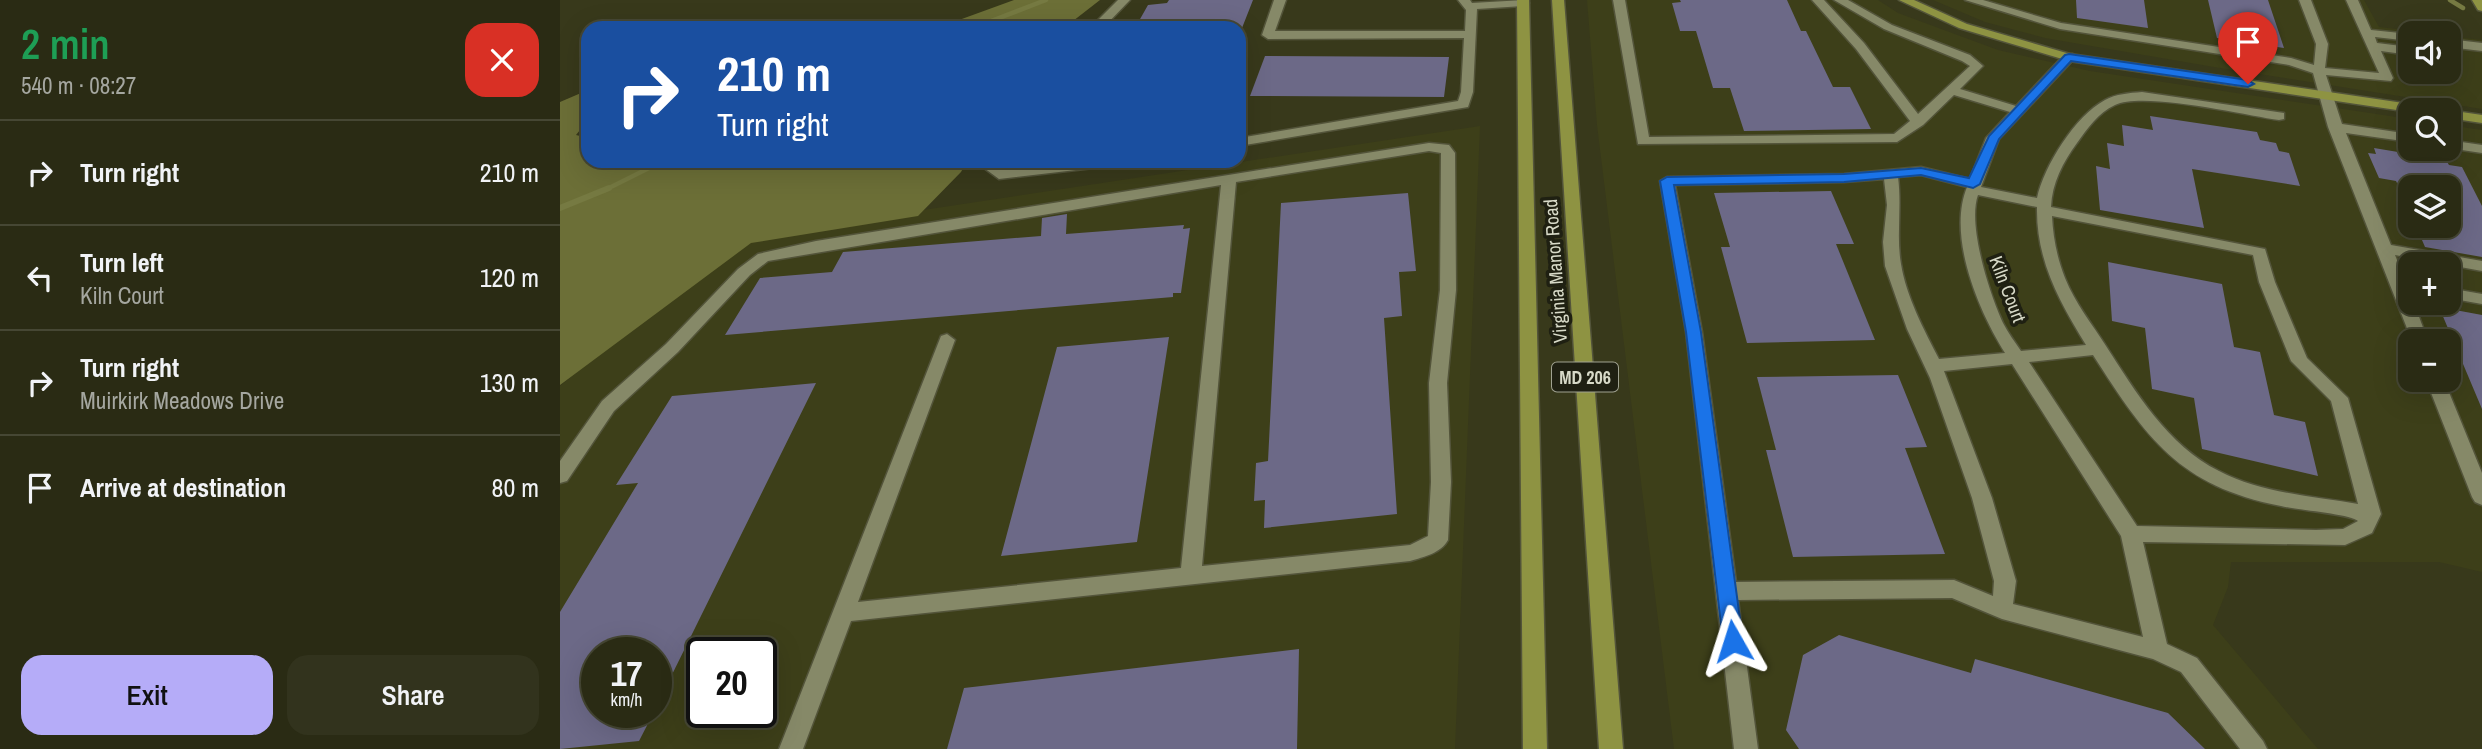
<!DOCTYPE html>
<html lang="en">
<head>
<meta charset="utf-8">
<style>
  body { margin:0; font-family:"Archivo Narrow",sans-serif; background:#32331d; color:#f1f3f6; height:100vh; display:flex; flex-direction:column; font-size:26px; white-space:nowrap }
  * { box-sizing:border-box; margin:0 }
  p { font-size:23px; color:#a5a7a0 }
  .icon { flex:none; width:38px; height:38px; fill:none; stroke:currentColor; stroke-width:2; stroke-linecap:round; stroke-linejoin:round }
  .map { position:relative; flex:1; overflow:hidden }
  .panel { display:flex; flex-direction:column; background:#2a2b14; width:560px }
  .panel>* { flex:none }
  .banner { position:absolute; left:21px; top:21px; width:665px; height:147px; border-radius:21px; box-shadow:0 7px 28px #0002,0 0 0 2px #464734; background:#1a4fa0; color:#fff; overflow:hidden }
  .buttons { position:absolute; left:1838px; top:21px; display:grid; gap:14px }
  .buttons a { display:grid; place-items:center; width:63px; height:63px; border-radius:14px; background:#2a2b14; box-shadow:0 7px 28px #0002,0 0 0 2px #464734; font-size:35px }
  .speed { position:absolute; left:21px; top:637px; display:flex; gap:14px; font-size:35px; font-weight:700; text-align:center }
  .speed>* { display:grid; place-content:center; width:91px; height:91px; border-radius:50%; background:#2a2b14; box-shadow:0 7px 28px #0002,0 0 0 2px #464734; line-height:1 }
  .speed small { font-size:18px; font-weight:400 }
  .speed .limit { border:4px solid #111; border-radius:10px; background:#fff; color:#111 }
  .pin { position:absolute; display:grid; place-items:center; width:60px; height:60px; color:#fff; margin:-72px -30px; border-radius:50% 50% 50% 0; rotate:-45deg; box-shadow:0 0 7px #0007 }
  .pin .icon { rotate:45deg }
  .me { position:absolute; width:77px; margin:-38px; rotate:354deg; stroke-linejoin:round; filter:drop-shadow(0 0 5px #0008) }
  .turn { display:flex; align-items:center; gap:24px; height:147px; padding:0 21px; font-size:32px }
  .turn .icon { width:91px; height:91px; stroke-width:2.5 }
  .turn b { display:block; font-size:49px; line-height:60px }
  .round { display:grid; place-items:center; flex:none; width:74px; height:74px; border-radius:21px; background:#32331d }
  .head { display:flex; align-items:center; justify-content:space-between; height:119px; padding:0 21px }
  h1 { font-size:42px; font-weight:600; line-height:52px; color:#1e9e55 }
  .cta { display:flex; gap:14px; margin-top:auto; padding:14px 21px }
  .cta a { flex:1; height:80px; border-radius:21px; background:#b5acf8; color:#111; font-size:28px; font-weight:600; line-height:80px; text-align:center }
  .cta a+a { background:#32331d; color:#f1f3f6 }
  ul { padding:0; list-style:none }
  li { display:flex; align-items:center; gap:21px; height:105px; padding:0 21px; border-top:2px solid #464734 }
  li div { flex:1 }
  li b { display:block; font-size:26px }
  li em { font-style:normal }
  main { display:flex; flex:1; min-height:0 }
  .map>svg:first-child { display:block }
</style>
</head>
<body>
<main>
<section class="panel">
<div class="head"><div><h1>2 min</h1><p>540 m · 08:27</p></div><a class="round" style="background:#d93025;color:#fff"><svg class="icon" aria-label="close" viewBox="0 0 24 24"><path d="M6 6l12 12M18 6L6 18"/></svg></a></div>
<ul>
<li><svg class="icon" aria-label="right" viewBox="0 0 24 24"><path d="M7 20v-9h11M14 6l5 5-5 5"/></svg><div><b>Turn right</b></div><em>210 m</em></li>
<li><svg class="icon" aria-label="left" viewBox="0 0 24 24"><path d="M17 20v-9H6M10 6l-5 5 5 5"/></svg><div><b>Turn left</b><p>Kiln Court</p></div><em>120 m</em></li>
<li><svg class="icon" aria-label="right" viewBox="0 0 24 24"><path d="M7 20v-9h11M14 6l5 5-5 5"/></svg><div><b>Turn right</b><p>Muirkirk Meadows Drive</p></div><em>130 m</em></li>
<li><svg class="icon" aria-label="arrive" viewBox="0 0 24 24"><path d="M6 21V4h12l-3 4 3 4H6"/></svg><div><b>Arrive at destination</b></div><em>80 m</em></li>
</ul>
<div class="cta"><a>Exit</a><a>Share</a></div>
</section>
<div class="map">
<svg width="1922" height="749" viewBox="0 0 1922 749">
  <rect width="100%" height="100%" fill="#38391b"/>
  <path fill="#3d3f19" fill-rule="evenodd" d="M1027 0H1318L1338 13 1438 50 1530 71 1850 119V149H1888V125L1922 130V572L1879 562H1671L1668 587 1653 625 1758 749H1114L1037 125ZM1850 187H1888V226H1850ZM1850 264H1888V303H1850ZM1850 341H1888V380H1850Z
    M1373 0H1804L1819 27 1871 33H1850V72H1888V36L1922 40V109L1654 67 1485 38 1425 22Z
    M920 126 895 749H0V386L177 238ZM37 653H96V712H37ZM142 653H201V712H142Z"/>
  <path fill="#6c6f37" d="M454 0H540L504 28H377Z
    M28 90V120L16 135 28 138V161H407L401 172 358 216 191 243 0 385V102Z"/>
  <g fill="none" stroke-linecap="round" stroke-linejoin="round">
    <path stroke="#767a42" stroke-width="4.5" d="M1890 0 1903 8
      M413 28 486 0
      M45 190 103 161"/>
    <path stroke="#767a42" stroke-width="6" d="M0 208 49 188"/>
  </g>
  <path fill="#6c6987" d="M609 0H693L682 28H575L588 5 607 3Z
    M1120 0H1227L1241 31H1246L1273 87H1290L1311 129 1184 131 1170 88H1153L1136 31H1120L1112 3 1121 2Z
    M1516 0H1584L1588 28 1517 18Z
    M1648 0H1708L1724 48 1657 38Z
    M705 56 889 57 884 97 690 96Z
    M1590 116 1697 132 1700 140 1716 143 1719 151 1729 153 1740 186 1632 169 1644 228 1540 210 1536 166 1550 169 1547 143 1564 146 1562 125 1593 130Z
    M1814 148 1886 160 1889 165 1902 167 1922 206V257L1865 247 1856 226H1888V187H1839L1836 181 1819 178 1808 153 1816 154Z
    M1271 191 1294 244H1276L1315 340 1187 343 1161 247H1170L1154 193Z
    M848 193 856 271 839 272 842 316 824 318 837 514 704 528 705 500 694 501 696 463 708 461 721 203Z
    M507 214 506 234 624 225 623 229 630 228 621 293H613V297L165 335 200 278 272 272 283 252 481 236 482 218Z
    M1548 262 1662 284 1674 347 1700 352 1714 415 1745 422 1758 476 1642 449 1634 398 1592 389 1585 328 1552 321Z
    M1879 307 1922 315V409Z
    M609 337 577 542 441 556 497 347Z
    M1338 375 1367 447 1345 448 1385 554 1233 557 1206 450H1216L1197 377Z
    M256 383 96 707V653H37V712H94L79 741 0 749V612L78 483 56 485 112 396Z
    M1279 635 1411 673 1415 659 1608 713 1645 749H1239L1226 730 1243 655Z
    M739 649 737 749H387L404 688Z"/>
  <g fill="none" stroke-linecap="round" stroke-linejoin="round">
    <defs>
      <path id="minor" d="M558 0H570L543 28H530Z
        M714 0H726L715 31H905L906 10 898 0H910L912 3 964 0 969 3 963 6 917 9 913 92 908 107 679 146V138L898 101 901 92 904 38 708 39 702 35Z
        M1053 0H1065L1089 137 1334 134 1350 121 1296 49 1252 0H1264L1304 43 1358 114 1410 66 1402 61 1324 29 1274 0H1288L1332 25 1410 55 1423 66 1400 89 1456 106 1505 54H1513V60L1439 139 1421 187 1477 198C1484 166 1515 116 1545 100 1556 94 1569 93 1582 92L1724 113V119L1719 120C1684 115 1583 91 1555 105 1538 113 1527 129 1517 143 1503 162 1492 183 1491 207L1705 249 1715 282 1747 358 1788 398 1821 514 1812 533 1785 545 1583 542 1607 644 1637 658 1703 741 1707 749H1680L1621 672 1593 659 1442 619 1392 598 1178 600 1198 749H1174L1126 332 1100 181 1107 177 1284 174 1361 167 1410 179 1426 138 1450 112 1394 95 1363 125 1337 142 1078 144ZM1361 175 1407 187C1387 236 1418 310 1445 353L1379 359C1364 330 1346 296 1341 264 1336 236 1342 207 1338 177ZM1324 179 1327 205 1323 242 1325 266 1347 329 1370 378 1412 498 1434 581 1433 596 1394 580 1176 582 1142 332 1115 185 1284 182ZM1418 195 1477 207C1476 260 1499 301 1526 345L1461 351C1455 342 1448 333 1443 323 1430 295 1407 225 1418 195ZM1492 216 1693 255 1699 282 1731 361 1771 401 1798 504C1752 496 1701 493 1659 471 1608 446 1575 391 1546 346 1532 324 1515 303 1505 278 1497 258 1493 237 1492 216ZM1533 355C1587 439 1619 486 1721 506 1737 510 1791 514 1798 521L1783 529 1756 530 1577 526 1469 362ZM1452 364 1561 536 1583 637 1453 604 1456 581 1432 498 1384 371Z
        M1405 0H1423L1501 23 1731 58 1754 65 1756 44 1739 0H1751L1768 44 1765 68 1819 73 1786 0H1798L1811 30 1850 34V41L1815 37 1817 43 1850 47V55L1821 51 1833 78 1831 81 1766 75 1782 124 1850 134V142L1786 133 1831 245 1922 261V271L1835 255 1850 293V303H1854L1868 341H1852L1768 127 1753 73 1729 65 1500 29Z
        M1888 39 1922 43V51L1888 47Z
        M1888 51 1894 55 1892 59 1888 60Z
        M1888 140 1922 145V153L1888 148Z
        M869 143 889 145 895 153 896 290 887 383 891 482 888 540C881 553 864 557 850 561L291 621 243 749H219L381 336 387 334 395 340 298 602 621 568 661 185 208 261 190 275 118 352 54 411 7 481 0 483V461L42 401 106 344 178 269 198 254 256 241ZM869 151 881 153 880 290 869 383 871 482 868 536 850 545 642 566 676 182Z
        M428 161H442L438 167 442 170 523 161H566L559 165 439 179 424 168Z
        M1888 288 1922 294V304L1888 298Z
        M1866 380H1884L1922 473V505L1915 502 1912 497Z"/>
      <path id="major" d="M957 0H969L987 749H963Z
        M992 0H1004L1063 749H1039Z
        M1339 0H1354L1407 24 1510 54 1864 106 1870 110 1850 112 1509 61 1399 28Z
        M1912 0H1922V11L1918 10Z
        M1887 110H1888L1922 115V123L1888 118Z"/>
    </defs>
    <use href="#minor" stroke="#53543a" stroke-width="3"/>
    <use href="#major" stroke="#53543a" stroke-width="3"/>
    <use href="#minor" fill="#868968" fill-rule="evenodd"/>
    <use href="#major" fill="#8e9342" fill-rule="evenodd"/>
  </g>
  <path fill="#1a73e8" stroke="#114b97" stroke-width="2" d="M1509 54 1688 80 1694 84 1688 87 1511 61 1439 139 1420 184 1413 188 1361 175 1284 182 1114 185 1141 332 1183 641 1180 648 1173 650 1166 648 1163 641 1126 332 1100 181 1107 177 1284 174 1361 168 1409 178 1429 136 1505 55Z"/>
  <g text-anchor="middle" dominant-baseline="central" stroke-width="7" stroke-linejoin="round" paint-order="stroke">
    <rect fill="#1f2012" stroke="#a0a291" stroke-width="2" x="992" y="362.5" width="66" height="29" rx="5"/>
    <g font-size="18" font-weight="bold" fill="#d8dac8">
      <text x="1025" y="377">MD 206</text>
    </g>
    <g font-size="19" fill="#d8dac8" stroke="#1f2012">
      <text transform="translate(995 271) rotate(-94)">Virginia Manor Road</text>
      <text transform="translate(1448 289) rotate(69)">Kiln Court</text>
    </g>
  </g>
</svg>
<div class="buttons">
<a><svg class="icon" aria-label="sound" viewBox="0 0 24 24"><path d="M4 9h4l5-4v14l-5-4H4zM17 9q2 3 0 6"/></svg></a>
<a><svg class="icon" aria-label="search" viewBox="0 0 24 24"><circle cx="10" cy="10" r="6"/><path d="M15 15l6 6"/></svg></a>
<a><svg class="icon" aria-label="layers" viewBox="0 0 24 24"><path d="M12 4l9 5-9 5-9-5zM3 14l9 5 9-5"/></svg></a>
<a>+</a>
<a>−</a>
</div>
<div class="speed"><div>17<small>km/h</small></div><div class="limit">20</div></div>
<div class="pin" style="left:1688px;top:84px;background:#d93025"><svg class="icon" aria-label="arrive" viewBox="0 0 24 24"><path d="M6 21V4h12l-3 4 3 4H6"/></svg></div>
<svg class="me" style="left:1173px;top:641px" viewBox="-20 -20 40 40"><path d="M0-17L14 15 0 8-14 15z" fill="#1a73e8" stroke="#fff" stroke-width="4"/></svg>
<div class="banner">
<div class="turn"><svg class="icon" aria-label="right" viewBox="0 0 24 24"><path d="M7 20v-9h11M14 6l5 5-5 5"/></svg><div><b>210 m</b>Turn right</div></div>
</div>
</div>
</main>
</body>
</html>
